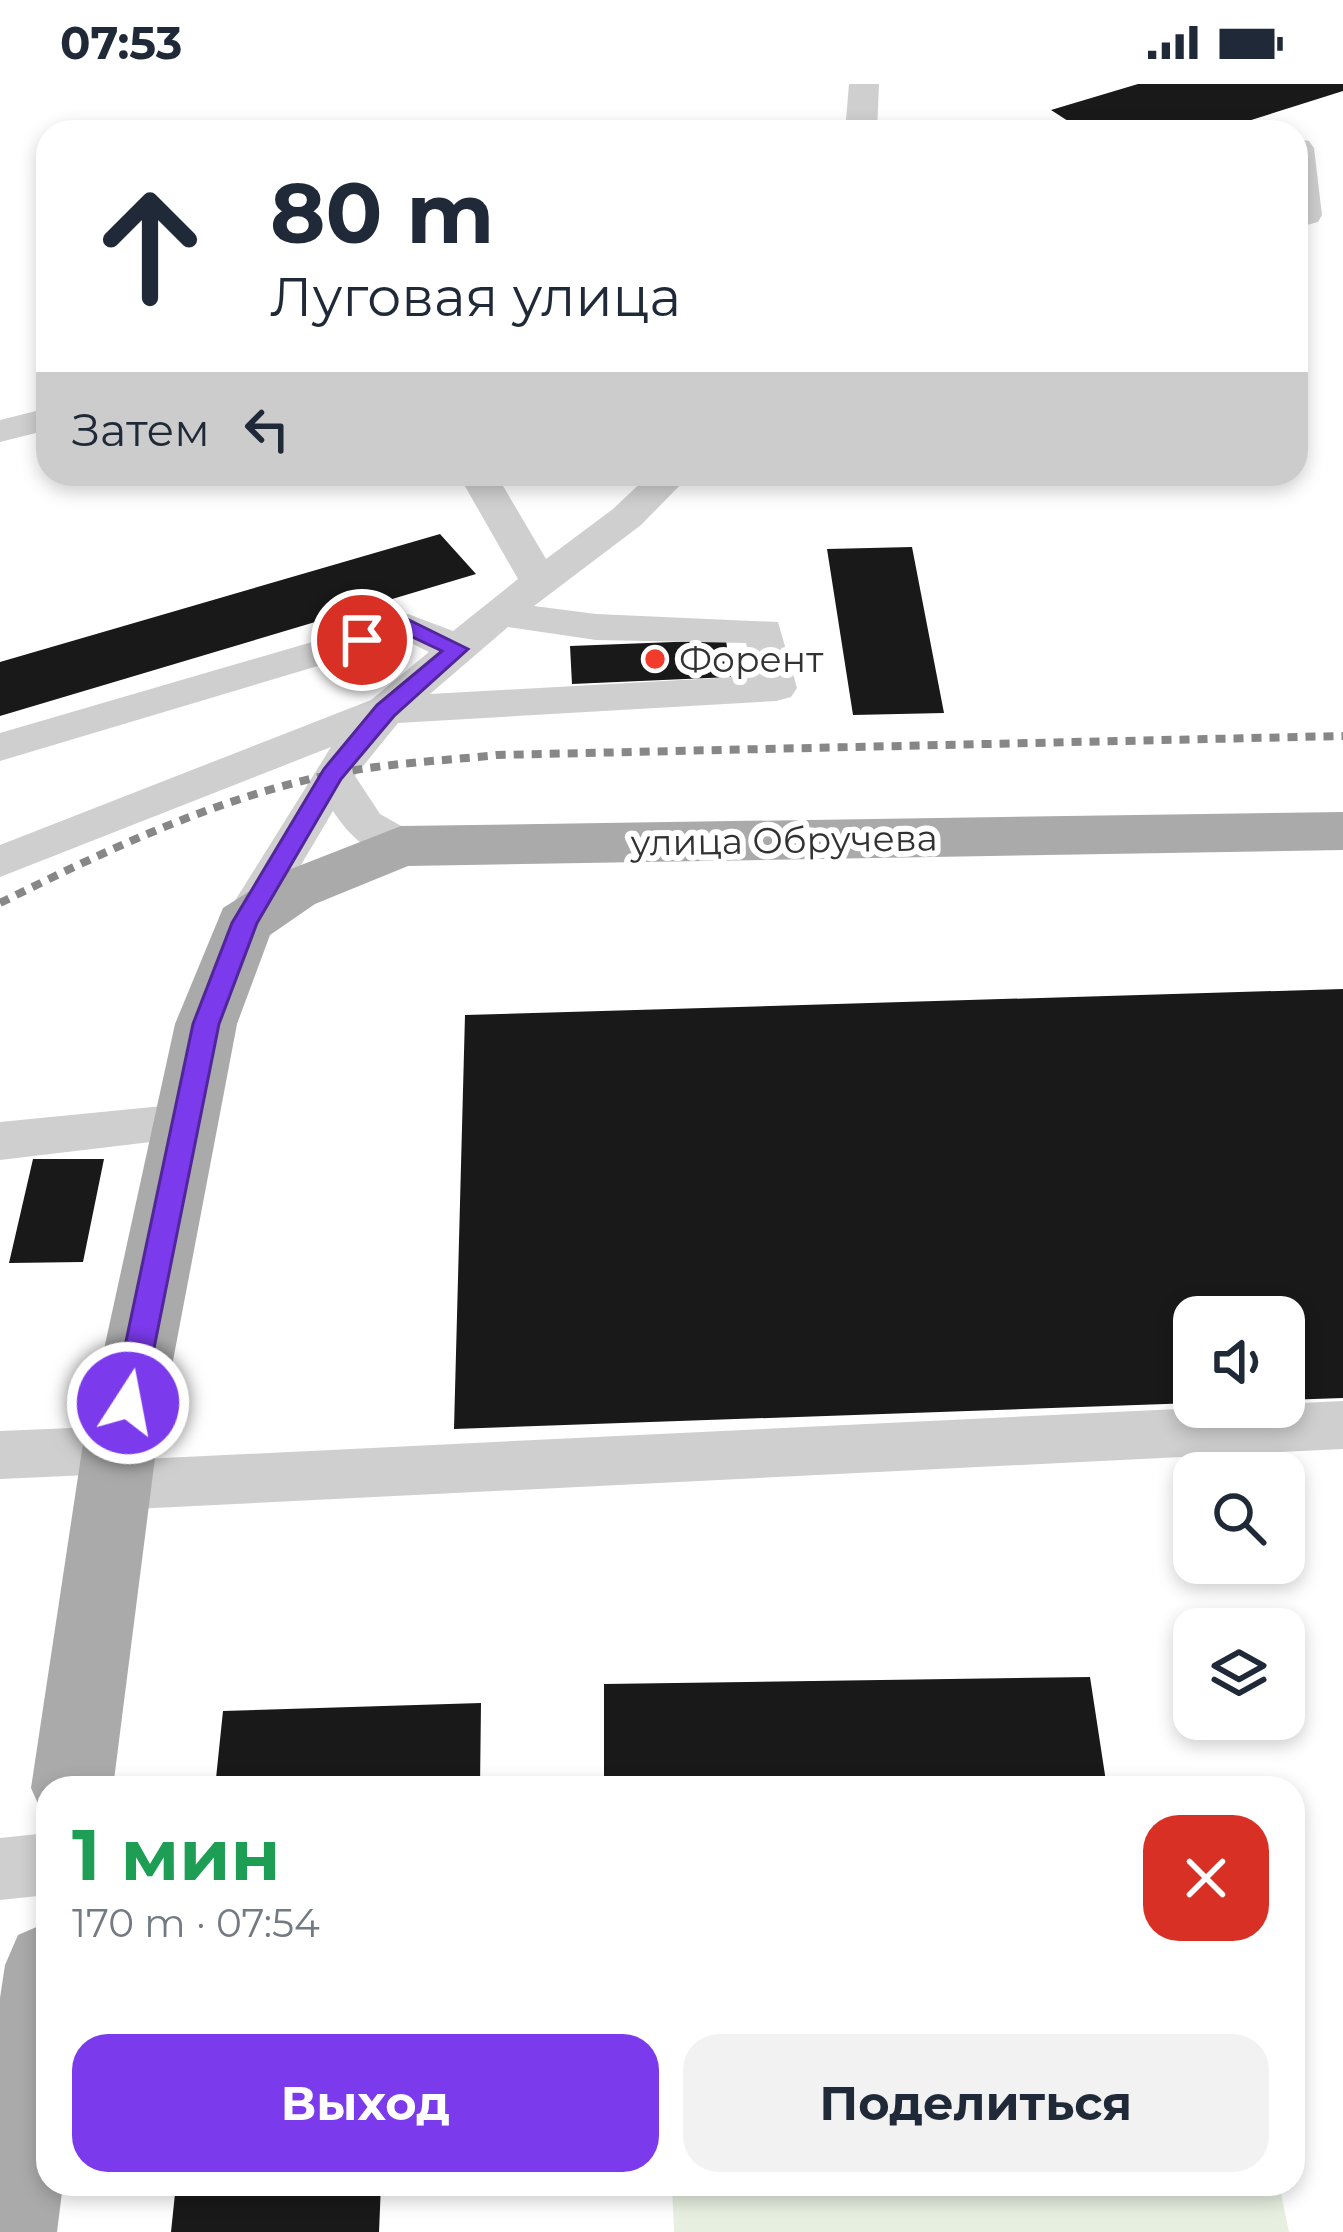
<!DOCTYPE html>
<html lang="ru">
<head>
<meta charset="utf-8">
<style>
  body { margin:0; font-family:Montserrat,sans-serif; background:#f2f2f3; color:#1f2937; height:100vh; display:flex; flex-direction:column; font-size:45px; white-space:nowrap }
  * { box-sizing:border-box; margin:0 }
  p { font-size:39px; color:#747a83 }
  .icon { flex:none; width:66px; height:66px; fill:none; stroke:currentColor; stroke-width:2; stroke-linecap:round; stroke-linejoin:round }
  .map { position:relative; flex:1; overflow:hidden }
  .side { position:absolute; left:36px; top:1692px; width:1269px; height:420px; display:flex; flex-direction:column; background:#fff; border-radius:36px; box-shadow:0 6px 18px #0003 }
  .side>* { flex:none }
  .guide { position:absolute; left:36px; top:36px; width:1272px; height:366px; border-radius:36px; box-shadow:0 6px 18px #0003; background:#fff; color:#1f2937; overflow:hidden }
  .tools { position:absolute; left:1173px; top:1212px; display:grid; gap:24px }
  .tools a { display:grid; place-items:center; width:132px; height:132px; border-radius:24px; background:#fff; box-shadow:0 6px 18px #0003; font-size:60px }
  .pin { position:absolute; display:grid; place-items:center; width:102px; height:102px; color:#fff; margin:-51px; border:6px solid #fff; border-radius:50%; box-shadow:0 3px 12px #0007 }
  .me { position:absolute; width:132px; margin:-66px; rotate:11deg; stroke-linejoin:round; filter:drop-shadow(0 0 9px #0008) }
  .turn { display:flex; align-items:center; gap:42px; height:252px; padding:0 36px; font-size:54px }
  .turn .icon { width:156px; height:156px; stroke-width:2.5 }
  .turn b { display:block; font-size:84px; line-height:102px }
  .then { display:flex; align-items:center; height:114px; padding:0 36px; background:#0003; gap:24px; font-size:45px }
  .round { display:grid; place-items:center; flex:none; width:126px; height:126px; border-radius:36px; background:#f2f2f3 }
  .headline { display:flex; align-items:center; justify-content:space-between; height:204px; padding:0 36px }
  h1 { font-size:72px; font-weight:700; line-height:90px; color:#1e9e55 }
  .button { display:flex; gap:24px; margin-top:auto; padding:24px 36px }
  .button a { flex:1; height:138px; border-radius:36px; background:#7c3aed; color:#fff; font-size:48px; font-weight:700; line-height:138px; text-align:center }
  .button a+a { background:#f2f2f3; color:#1f2937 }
  .status { display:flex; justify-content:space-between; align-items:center; height:84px; padding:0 60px; background:#fff; direction:ltr }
  .status svg { height:33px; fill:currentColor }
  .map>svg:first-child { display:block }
</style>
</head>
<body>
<div class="status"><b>07:53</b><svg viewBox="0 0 49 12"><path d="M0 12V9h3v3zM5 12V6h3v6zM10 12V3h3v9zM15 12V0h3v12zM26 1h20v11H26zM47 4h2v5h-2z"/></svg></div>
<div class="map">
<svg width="1343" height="2148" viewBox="0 0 1343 2148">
  <rect width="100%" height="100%" fill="#fff"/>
  <path fill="#e6efe0" d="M672 2100H1279L1289 2148H674Z"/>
  <path fill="#191919" d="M1138 0H1343V7L1213 48H1085L1051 26Z
    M440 450 476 490 0 632V578Z
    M912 463 944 629 853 631 827 465Z
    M726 556 731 593 572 600 570 562Z
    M1343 905V1314L1284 1316V1233H1194V1319L454 1345 465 931Z
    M33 1075H104L83 1178 9 1179Z
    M1090 1593 1107 1704H604V1600Z
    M481 1619 480 1704H215L223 1627Z
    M176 2100H381L379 2148H171Z"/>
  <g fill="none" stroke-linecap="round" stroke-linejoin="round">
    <path fill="#cfcfcf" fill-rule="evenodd" d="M849 0H879L877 48H845Z
      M1296 55 1309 57 1314 64 1322 131 1318 138 1296 144Z
      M48 324V346L0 358V336Z
      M458 390H496L546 475 613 425 650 390H691L641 441 534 522 596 530 778 538 797 604 791 613 776 617 398 639 355 692 380 730 417 751 424 762 417 773C381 783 351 755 333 727L260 850 244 855 228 850 221 839 331 663 0 793V761L371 616 429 568 405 556 0 677V649L408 530 453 547 518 495ZM508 543 596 556 746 559 753 592 430 610Z
      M183 1020 201 1026 208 1039 201 1052 0 1076V1038Z
      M1343 1317V1365L113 1426 93 1418 84 1401 89 1391 0 1395V1347L119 1342 139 1349 147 1366 143 1375Z
      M48 1749V1811L0 1816V1754Z"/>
    <path fill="#aaa" fill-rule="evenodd" d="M1343 728V766L408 782 315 820 270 851 237 940 156 1366 113 1704H48V1733L43 1731 31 1704 82 1366 175 940 223 824 273 792 401 742Z
      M48 1838V2100H63L57 2148H0V1914L5 1881 18 1851Z"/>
    <path stroke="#878787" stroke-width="8" stroke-dasharray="10 8" stroke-linecap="butt" d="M0 819C107 766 216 714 333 690 387 679 442 677 497 671L1343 652"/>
  </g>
  <path fill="#7c3aed" stroke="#51269a" stroke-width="3" d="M407 535 468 565 394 632 341 695 257 839 219 940 143 1319 138 1328 128 1332 117 1328 113 1319 193 940 232 839 324 685 377 621 442 567 406 550 362 562 351 556Z"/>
  <circle fill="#f13b2c" stroke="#fff" stroke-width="4.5" cx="655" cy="575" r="12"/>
  <g text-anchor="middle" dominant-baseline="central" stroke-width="12" stroke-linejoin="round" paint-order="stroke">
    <g font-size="36" fill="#323232" stroke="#fff" text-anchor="start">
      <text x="679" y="575">Форент</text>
    </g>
    <g font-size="36" fill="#323232" stroke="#fff">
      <text transform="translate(784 756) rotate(-1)">улица Обручева</text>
    </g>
  </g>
</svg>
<div class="tools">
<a><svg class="icon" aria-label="sound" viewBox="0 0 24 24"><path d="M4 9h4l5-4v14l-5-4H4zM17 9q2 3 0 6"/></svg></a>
<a><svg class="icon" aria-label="search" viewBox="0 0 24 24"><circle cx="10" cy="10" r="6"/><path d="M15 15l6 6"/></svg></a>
<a><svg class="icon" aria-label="layers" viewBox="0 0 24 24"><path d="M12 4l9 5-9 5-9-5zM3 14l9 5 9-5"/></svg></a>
</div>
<div class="pin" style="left:362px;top:556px;background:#d93025"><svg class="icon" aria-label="arrive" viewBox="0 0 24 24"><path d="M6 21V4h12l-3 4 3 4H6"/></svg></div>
<svg class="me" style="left:128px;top:1319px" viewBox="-20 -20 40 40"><circle r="17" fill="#7c3aed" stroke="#fff" stroke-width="3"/><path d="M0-11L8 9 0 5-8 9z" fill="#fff"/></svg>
<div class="guide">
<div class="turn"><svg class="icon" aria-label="ahead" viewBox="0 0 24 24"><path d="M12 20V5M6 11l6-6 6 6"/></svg><div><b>80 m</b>Луговая улица</div></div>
<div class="then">Затем<svg class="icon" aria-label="left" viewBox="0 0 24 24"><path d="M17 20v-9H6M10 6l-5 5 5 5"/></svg></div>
</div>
<section class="side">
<div class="headline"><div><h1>1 мин</h1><p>170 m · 07:54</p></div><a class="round" style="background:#d93025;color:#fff"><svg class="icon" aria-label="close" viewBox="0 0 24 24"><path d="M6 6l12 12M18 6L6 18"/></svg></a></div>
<div class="button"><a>Выход</a><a>Поделиться</a></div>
</section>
</div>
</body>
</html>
